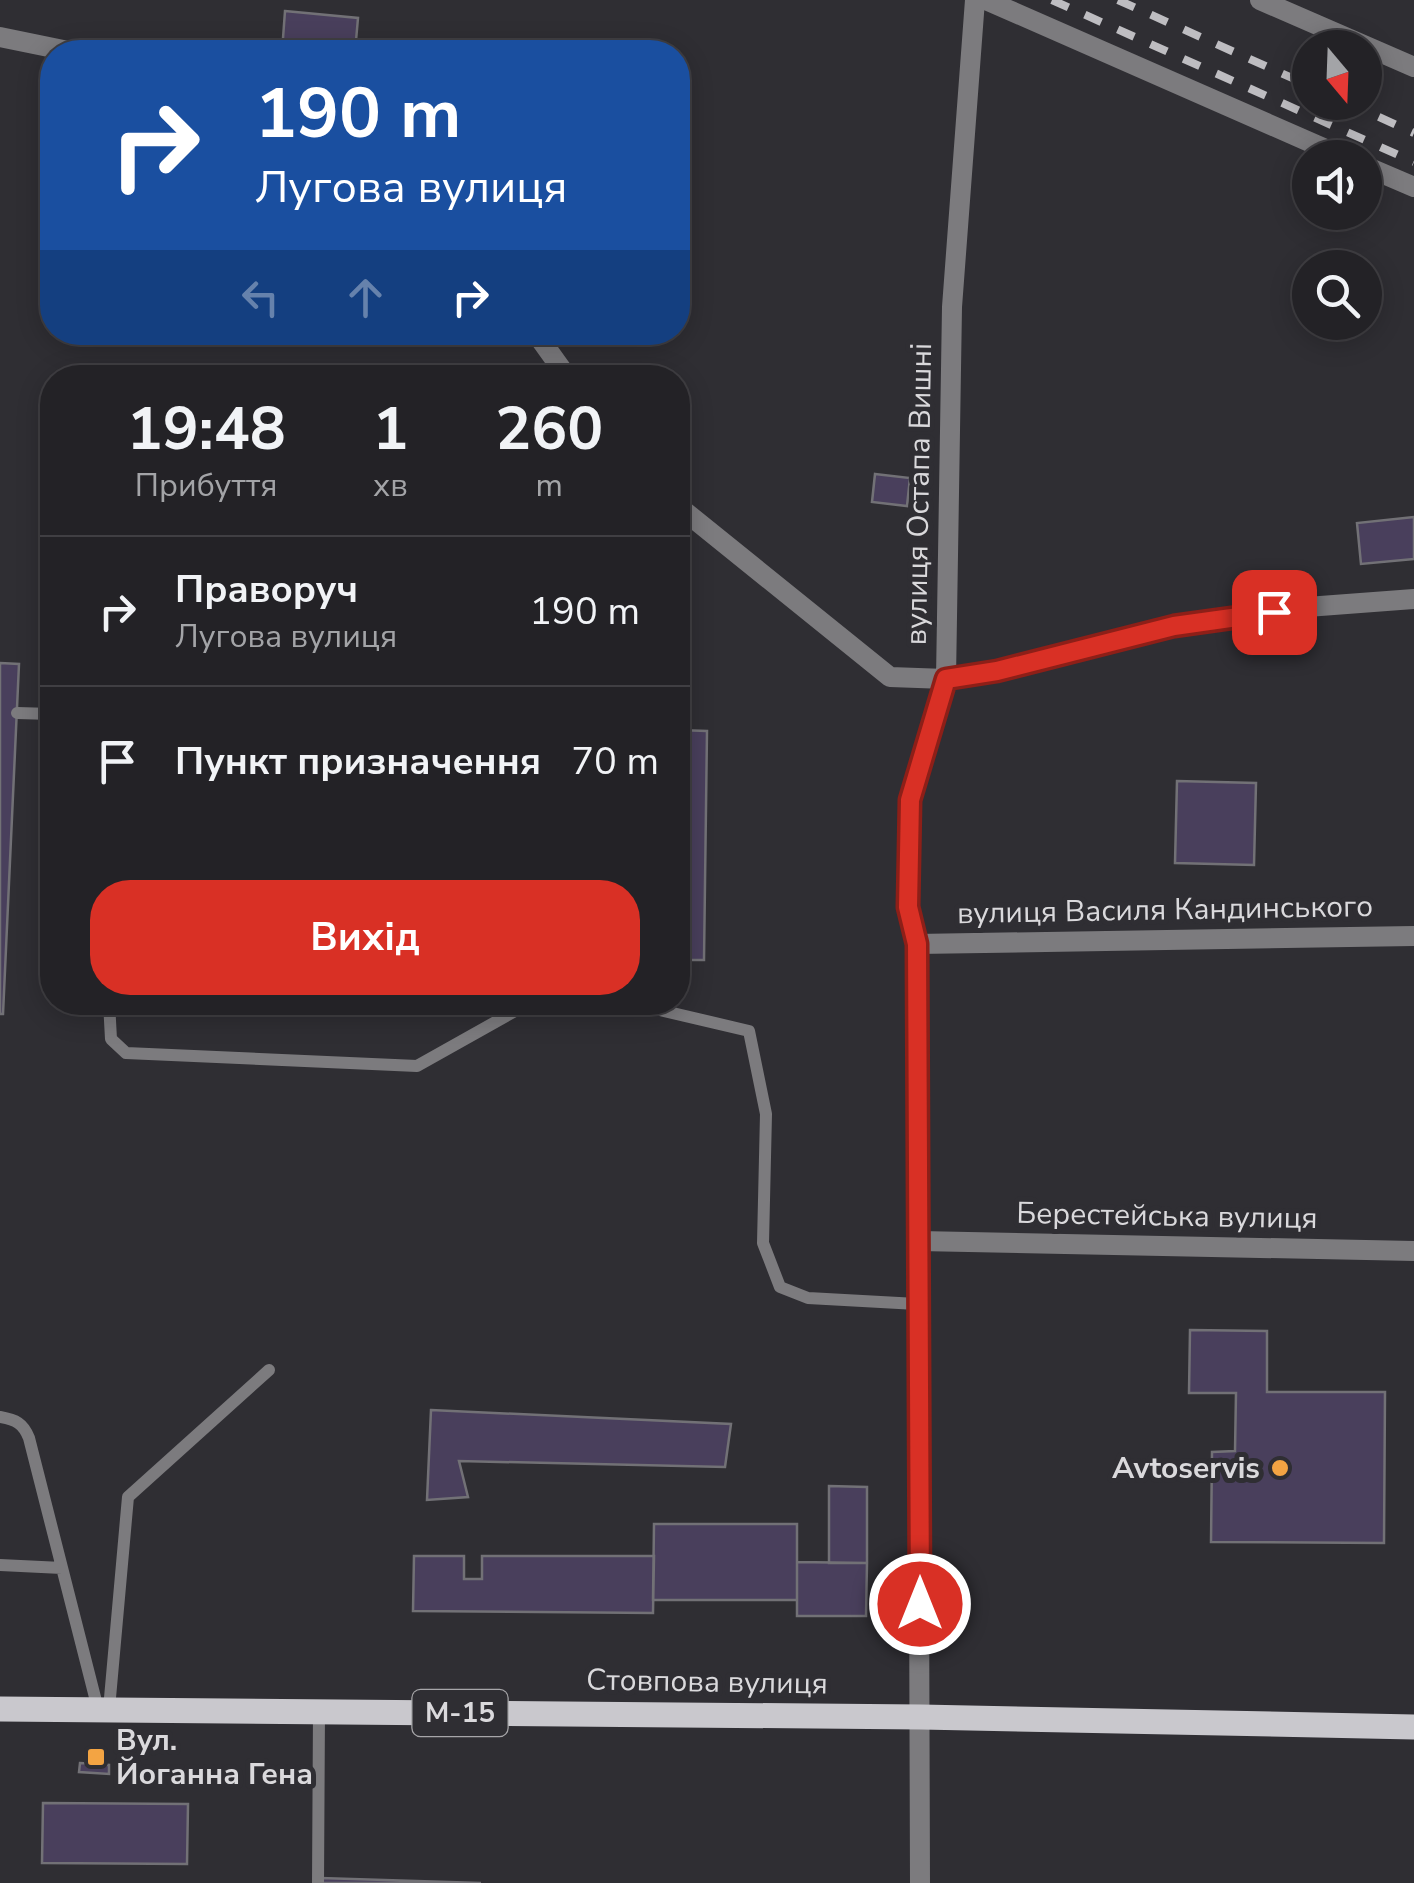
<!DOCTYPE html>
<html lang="uk">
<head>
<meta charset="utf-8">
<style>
  body { margin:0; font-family:"Nunito Sans",sans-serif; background:#2f2f32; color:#f1f3f6; height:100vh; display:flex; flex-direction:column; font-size:38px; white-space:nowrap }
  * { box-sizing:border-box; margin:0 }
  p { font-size:32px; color:#a3a4a7 }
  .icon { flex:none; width:55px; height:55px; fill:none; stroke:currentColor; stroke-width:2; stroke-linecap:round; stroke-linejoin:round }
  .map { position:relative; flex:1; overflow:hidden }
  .sheet { position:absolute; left:40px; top:365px; width:650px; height:650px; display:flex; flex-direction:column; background:#232226; border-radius:40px; box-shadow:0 5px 25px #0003,0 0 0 2px #403f43 }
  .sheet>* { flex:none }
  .banner { position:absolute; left:40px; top:40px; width:650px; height:305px; border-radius:40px; box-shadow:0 5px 25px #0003,0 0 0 2px #403f43; background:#1a4fa0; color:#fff; overflow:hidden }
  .needle { width:65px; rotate:161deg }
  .tools { position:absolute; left:1292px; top:30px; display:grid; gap:20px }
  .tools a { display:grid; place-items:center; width:90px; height:90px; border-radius:50%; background:#232226; box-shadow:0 5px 25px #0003,0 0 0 2px #403f43; font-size:50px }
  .pin { position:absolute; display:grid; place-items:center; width:85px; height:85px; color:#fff; margin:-42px; border-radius:20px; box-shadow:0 5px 15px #0006 }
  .me { position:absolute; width:110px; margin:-55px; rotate:0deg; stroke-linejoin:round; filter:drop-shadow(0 0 8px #0008) }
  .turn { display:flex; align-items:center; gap:35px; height:210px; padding:0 50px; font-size:45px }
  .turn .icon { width:130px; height:130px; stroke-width:2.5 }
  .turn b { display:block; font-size:70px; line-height:85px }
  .lanes { display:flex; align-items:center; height:95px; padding:0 50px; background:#0003; justify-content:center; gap:50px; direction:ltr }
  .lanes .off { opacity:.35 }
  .eta { display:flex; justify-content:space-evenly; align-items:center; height:170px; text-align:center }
  .eta b { font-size:60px; font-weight:700; line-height:70px }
  .primary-button { display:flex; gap:20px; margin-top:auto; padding:20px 50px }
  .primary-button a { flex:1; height:115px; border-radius:40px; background:#d93025; color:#fff; font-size:40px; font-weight:700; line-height:115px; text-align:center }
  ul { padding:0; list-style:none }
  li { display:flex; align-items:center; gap:30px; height:150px; padding:0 50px; border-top:2px solid #403f43 }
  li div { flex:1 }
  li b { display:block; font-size:38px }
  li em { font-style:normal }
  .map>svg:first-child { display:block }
</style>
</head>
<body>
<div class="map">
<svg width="1414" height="1883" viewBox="0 0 1414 1883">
  <rect width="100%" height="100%" fill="#2f2e33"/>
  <path fill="#493f5c" stroke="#727176" stroke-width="2.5" d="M285 11 358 18 355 52H282Z
    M875 474 910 478 907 506 872 502Z
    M1414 517V559L1361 564 1357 523Z
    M0 663 19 664 3 1014H0Z
    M678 730 707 731 704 960H678Z
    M1177 781 1256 783 1254 865 1175 863Z
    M1190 1330 1267 1331V1392H1385L1384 1543 1211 1542 1212 1452 1235 1451 1236 1393H1189Z
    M431 1410 731 1424 725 1467 459 1461 468 1497 427 1500Z
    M829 1486 867 1487V1563H829Z
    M654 1524H797V1600H653Z
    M414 1556H464V1579H482V1556H654L653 1613 413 1611Z
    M797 1562 867 1563 866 1616H797Z
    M80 1763 109 1765V1774L79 1772Z
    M43 1803 188 1804 187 1864 42 1863Z
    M320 1878 481 1883H320Z"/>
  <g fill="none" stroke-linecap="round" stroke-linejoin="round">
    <path stroke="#7c7b7e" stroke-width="12" d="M17 713 52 714
      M109 1002 111 1039 126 1053 417 1066 515 1011 647 1007 749 1031 766 1114 763 1243 780 1287 808 1298 917 1304
      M0 1417C16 1420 23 1423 29 1438L98 1709
      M0 1565 62 1568
      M109 1709 128 1497 269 1370
      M318 1883 319 1711"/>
    <path stroke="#7c7b7e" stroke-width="20" d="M986 0 1346 158
      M1260 0 1414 67
      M0 37 73 52
      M1365 166 1414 187
      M535 332 568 378
      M678 506 890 677 946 679 997 671 1174 626 1307 607 1414 599
      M917 944 1414 936
      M919 1241 1414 1251
      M920 1883 917 944 909 907 910 800 946 679 952 307 975 0"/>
    <path stroke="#c9c8cd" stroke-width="25" d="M0 1709 921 1717 1414 1727"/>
    <path stroke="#bebdc1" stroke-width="8" stroke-dasharray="18 18" stroke-linecap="butt" d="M1052 0 1414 162
      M1118 0 1310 86
      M1346 102 1414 133"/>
  </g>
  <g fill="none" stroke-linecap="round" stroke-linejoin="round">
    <defs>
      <path id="route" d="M920 1604 917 944 908 907 910 800 946 679 997 671 1174 626 1274 612"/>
    </defs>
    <use href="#route" stroke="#8d1f18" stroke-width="25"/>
    <use href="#route" stroke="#d93025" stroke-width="18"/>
  </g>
  <g fill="#f3a443" stroke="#2f2e33" stroke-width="4">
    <circle cx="1280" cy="1468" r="10"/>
    <rect x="86" y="1747" width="20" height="20" rx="5"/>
  </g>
  <g text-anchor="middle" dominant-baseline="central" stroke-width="10" stroke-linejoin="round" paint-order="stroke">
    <rect fill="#2f2e33" stroke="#a7a6a9" stroke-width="2.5" x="412.5" y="1690" width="95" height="46" rx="8"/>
    <g font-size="28" font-weight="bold" fill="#dad9dc">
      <text x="460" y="1713">М-15</text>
    </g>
    <g font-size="30" fill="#dad9dc" stroke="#2f2e33">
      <text transform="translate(919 494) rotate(-89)">вулиця Остапа Вишні</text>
      <text transform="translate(1165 910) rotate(-1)">вулиця Василя Кандинського</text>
      <text transform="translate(1167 1216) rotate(1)">Берестейська вулиця</text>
      <text transform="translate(707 1682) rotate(1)">Стовпова вулиця</text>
    </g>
    <g font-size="30" font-weight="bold" fill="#dad9dc" stroke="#2f2e33" text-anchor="end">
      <text x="1260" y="1468">Avtoservis</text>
      <text x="116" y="1740" text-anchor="start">Вул.<tspan x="116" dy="34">Йоганна Гена</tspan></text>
    </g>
  </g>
</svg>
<div class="tools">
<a><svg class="needle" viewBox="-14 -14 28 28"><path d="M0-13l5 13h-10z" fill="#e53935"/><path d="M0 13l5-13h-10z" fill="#a3a4a7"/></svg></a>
<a><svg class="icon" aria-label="sound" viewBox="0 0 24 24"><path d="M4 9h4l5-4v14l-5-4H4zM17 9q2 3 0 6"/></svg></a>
<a><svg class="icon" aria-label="search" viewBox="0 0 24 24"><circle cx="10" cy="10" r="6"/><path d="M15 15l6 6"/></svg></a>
</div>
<div class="pin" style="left:1274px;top:612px;background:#d93025"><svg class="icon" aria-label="arrive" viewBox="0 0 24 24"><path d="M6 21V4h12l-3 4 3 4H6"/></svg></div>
<svg class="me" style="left:920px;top:1604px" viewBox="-20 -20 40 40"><circle r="17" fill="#d93025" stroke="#fff" stroke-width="3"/><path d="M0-11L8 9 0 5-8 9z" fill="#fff"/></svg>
<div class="banner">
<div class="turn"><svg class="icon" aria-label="right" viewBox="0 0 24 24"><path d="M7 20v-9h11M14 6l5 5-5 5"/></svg><div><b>190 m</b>Лугова вулиця</div></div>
<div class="lanes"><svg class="icon off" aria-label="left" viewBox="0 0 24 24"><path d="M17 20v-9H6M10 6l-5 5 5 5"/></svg><svg class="icon off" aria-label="ahead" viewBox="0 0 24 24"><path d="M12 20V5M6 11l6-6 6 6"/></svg><svg class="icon" aria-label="right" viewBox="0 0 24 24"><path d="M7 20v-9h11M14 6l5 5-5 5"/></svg></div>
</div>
<section class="sheet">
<div class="eta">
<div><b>19:48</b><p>Прибуття</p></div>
<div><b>1</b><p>хв</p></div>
<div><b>260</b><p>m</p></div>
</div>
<ul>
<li><svg class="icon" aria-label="right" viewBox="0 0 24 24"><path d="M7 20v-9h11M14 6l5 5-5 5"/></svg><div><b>Праворуч</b><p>Лугова вулиця</p></div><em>190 m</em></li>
<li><svg class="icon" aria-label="arrive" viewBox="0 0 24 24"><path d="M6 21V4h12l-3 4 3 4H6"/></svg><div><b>Пункт призначення</b></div><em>70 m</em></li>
</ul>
<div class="primary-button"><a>Вихід</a></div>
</section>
</div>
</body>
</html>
